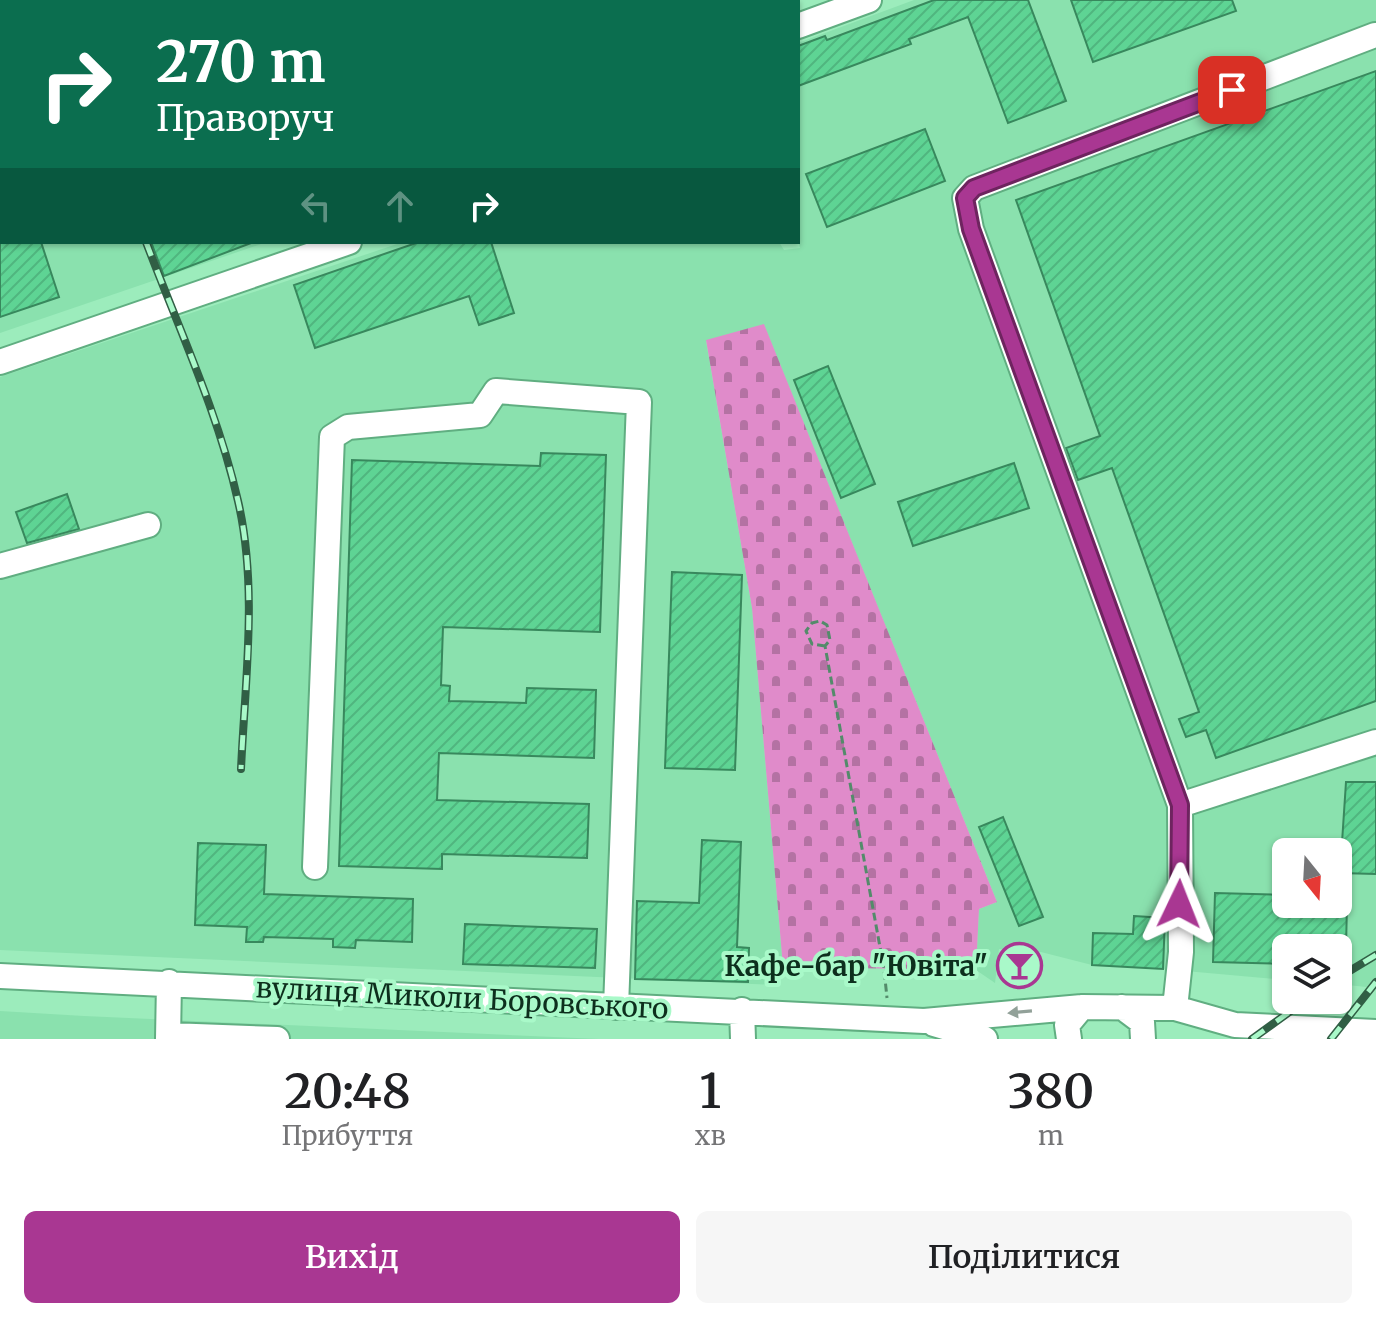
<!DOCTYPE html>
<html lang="uk">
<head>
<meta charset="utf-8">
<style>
  body { margin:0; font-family:Merriweather,serif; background:#f6f6f6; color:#202124; height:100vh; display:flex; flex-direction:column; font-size:30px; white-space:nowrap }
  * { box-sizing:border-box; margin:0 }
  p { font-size:26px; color:#757577 }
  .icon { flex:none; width:44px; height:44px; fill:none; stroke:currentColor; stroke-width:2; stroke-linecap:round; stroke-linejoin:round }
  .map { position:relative; height:1039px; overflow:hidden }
  .panel { display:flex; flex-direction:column; background:#fff; flex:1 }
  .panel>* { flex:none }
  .top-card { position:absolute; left:0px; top:0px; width:800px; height:244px; box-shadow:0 2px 6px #0004; background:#0b6e4f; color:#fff; overflow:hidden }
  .needle { width:52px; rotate:162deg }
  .tools { position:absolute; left:1272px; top:838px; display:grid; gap:16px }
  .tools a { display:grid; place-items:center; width:80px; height:80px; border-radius:12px; background:#fff; box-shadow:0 2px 6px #0004; font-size:40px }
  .pin { position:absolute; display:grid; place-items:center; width:68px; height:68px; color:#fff; margin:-34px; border-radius:16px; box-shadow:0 4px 12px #0006 }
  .me { position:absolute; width:88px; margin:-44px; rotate:2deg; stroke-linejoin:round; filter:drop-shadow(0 0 6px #0008) }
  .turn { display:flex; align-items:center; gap:28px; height:168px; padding:0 24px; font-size:36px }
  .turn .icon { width:104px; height:104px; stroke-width:2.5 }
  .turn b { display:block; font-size:56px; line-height:68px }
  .lanes { display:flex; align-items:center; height:76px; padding:0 24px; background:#0003; justify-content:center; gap:40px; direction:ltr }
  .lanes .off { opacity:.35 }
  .eta { display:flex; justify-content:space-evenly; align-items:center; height:136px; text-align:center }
  .eta b { font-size:48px; font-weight:600; line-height:56px }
  .action { display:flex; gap:16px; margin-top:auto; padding:16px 24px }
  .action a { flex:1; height:92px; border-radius:12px; background:#a93792; color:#fff; font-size:32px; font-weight:600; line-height:92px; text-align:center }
  .action a+a { background:#f6f6f6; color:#202124 }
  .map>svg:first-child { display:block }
</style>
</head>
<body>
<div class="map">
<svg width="1376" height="1039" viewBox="0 0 1376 1039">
  <defs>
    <pattern id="cemetery-stones" width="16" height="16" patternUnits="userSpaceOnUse" patternTransform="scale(2)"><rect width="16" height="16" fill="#e08bca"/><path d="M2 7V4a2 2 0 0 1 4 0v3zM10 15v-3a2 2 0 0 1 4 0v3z" fill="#b472a3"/></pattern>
    <pattern id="building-hatch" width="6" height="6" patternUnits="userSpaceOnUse" patternTransform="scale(2)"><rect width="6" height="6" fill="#5ed494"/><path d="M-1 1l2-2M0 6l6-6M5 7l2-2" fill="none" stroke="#50b67f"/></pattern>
  </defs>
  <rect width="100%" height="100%" fill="#9cecbc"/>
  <path fill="#8ae1ae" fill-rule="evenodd" d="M0 0H665L666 2H2V242H267L0 333Z
    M914 0H1376V988L1338 984V948H1286V980L1163 969 1092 965 1041 952 999 949 995 983 976 970 979 909 997 902 764 325 706 341 752 608 783 967 777 985 0 950V377L403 242H779L784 250 800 248 798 241V43ZM1286 852H1338V904H1286Z
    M0 1011 84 1016 599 1039H0Z"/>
  <path fill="url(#cemetery-stones)" d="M764 324 997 902 979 909 976 970 783 967 752 608 706 340Z"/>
  <path fill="url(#building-hatch)" stroke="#38885d" stroke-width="2" d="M934 0H1028L1066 101 1008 123 968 17 909 39 911 44 798 86V46L825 36 827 40Z
    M1071 0H1232L1236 11 1093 62Z
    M1376 71V701L1216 758 1206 730 1186 737 1179 719 1199 712 1112 468 1078 480 1066 448 1100 436 1016 200Z
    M925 129 945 181 827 227 806 174Z
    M0 242H41L59 297 0 317Z
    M151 242H251V243L164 276Z
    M419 242H491L514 313 479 325 469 296 315 348 294 285Z
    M828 366 875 484 841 498 794 380Z
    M541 453 606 455 600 632 443 627 441 685 450 686 449 701 526 703 527 688 596 690 594 758 439 753 437 800 589 804 587 858 442 854V869L339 866 352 460 540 466Z
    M1014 463 1029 508 913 546 898 502Z
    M67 494 79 529 27 543 16 512Z
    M672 572 742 575 735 770 665 768Z
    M1346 782H1376V874L1340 873Z
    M1003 817 1043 917 1019 926 979 827Z
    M702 840 741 842 737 947 749 948 748 982 635 979 637 901 699 903Z
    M198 843 266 845 264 894 413 899 412 942 356 940 355 948 333 947V939L264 937 263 942H246L247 927 195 925Z
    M1215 893 1286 895V904H1347L1346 948H1286V964L1213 962Z
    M1134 916 1165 918 1163 969 1092 965 1093 933 1133 934Z
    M465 924 597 929 595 968 463 964Z"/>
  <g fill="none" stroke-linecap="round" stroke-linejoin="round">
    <defs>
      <path id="minor" d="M676 0V2
        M798 26 869 0
        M0 362 349 242
        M0 566 148 525
        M1180 805 1376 742
        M315 867 332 437 348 427 480 415 496 391 639 402 616 1007
        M0 976 924 1021 1082 1007 1175 1008 1235 1025 1376 1032
        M1122 1007 1142 1022 1143 1039
        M1175 1008 1181 952 1180 805 971 229 965 198 974 188 1375 35
        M742 1010 743 1039
        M934 1024 985 1039
        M169 1035 277 1039
        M168 1039 169 982
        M1069 1039 1067 1025 1082 1007"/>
    </defs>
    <use href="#minor" stroke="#60ae81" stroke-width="28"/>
    <path stroke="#538b6a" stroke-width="3" stroke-dasharray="8 4" stroke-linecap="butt" d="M825 646 812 644 806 631 812 623 820 621 827 625 830 640 825 646 884 969 887 998"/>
    <use href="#minor" stroke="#fff" stroke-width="24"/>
    <defs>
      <path id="rail" d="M51 0 52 2
        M146 242C178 327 218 412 238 501 258 587 245 681 241 769
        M1338 978 1376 955
        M1252 1039 1306 1000
        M1331 1039 1376 982"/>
    </defs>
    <use href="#rail" stroke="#315f45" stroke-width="8"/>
    <use href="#rail" stroke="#a9f9c9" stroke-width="5" stroke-dasharray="15" stroke-linecap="butt"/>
  </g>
  <defs><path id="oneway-solid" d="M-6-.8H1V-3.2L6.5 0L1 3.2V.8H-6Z" transform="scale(2)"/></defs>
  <use fill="#92a199" href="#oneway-solid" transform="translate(1020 1012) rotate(175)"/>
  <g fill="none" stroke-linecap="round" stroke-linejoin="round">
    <defs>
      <path id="route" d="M1179 904 1180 805 971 229 965 198 974 188 1232 90"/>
    </defs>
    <use href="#route" stroke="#6e245f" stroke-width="20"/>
    <use href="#route" stroke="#a93792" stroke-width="14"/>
  </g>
  <defs>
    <symbol id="bar-ring" viewBox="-11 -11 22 22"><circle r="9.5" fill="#a9f9c9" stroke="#a93792" stroke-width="1.5"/><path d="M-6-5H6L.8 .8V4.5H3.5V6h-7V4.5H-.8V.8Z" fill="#a93792"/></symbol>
  </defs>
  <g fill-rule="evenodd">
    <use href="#bar-ring" x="994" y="940" width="51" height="51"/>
  </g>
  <g text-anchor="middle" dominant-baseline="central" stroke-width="8" stroke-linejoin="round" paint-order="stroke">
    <g font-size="28" font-weight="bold" fill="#0d2f1d" stroke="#a9f9c9" text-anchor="end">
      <text x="988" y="966">Кафе-бар "Ювіта"</text>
    </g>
    <g font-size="28" fill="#0d2f1d" stroke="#a9f9c9">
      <text transform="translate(462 998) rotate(3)">вулиця Миколи Боровського</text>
    </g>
  </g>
</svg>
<div class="tools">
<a><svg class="needle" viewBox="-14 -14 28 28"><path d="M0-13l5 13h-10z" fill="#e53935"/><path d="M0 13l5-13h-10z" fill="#757577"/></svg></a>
<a><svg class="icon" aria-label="layers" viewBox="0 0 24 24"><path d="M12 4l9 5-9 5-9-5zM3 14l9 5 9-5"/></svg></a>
</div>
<div class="pin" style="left:1232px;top:90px;background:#d93025"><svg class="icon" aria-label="arrive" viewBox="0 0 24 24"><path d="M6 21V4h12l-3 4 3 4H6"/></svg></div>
<svg class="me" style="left:1179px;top:904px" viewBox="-20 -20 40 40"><path d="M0-17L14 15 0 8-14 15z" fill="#a93792" stroke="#fff" stroke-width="4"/></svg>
<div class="top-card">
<div class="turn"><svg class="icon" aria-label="right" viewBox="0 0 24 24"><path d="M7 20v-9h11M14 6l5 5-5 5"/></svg><div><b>270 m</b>Праворуч</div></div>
<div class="lanes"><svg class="icon off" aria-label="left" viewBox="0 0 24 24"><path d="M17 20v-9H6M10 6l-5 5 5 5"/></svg><svg class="icon off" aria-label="ahead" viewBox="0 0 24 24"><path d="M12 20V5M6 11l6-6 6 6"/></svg><svg class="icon" aria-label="right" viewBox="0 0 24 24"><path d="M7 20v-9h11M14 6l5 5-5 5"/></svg></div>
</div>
</div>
<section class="panel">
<div class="eta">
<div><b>20:48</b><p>Прибуття</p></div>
<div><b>1</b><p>хв</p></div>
<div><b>380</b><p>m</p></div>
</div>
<div class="action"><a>Вихід</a><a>Поділитися</a></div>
</section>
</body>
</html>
